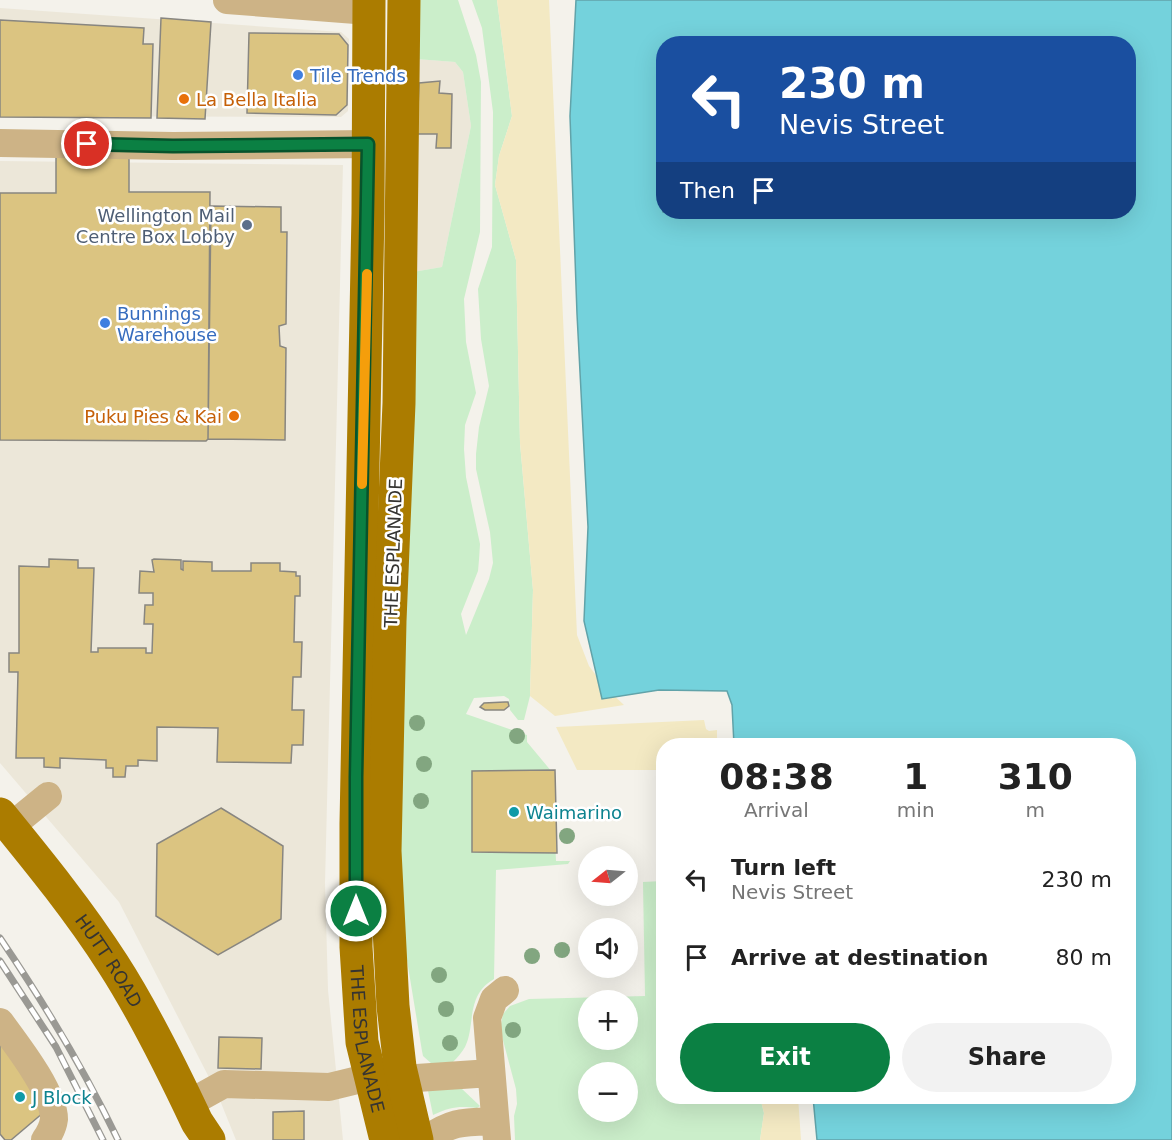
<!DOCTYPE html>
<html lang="en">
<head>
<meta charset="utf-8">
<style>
  body { margin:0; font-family:"DejaVu Sans",sans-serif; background:#f2f2f2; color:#222; height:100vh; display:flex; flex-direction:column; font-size:22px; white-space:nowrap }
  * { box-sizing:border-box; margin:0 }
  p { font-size:20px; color:#767676 }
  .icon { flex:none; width:33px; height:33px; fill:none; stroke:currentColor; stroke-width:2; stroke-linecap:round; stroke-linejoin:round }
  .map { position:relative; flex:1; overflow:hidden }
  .side { position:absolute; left:656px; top:738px; width:480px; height:366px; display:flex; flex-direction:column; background:#fff; border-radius:24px; box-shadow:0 6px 24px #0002 }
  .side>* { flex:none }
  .guide { position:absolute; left:656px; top:36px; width:480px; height:183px; border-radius:24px; box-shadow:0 6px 24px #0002; background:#1a4fa0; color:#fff; overflow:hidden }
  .needle { width:39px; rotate:253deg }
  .buttons { position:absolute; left:578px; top:846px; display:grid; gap:12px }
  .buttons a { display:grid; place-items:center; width:60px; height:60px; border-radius:50%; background:#fff; box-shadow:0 6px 24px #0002; font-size:30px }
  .pin { position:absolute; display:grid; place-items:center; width:51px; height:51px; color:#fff; margin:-26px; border:3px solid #fff; border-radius:50%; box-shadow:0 2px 6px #0007 }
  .me { position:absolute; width:66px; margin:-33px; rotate:0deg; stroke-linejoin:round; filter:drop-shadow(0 0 4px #0008) }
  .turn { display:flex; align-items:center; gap:21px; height:126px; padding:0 24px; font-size:27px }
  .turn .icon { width:78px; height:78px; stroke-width:2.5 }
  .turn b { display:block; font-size:42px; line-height:51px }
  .then { display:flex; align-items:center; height:57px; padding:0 24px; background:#0003; gap:12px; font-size:22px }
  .eta { display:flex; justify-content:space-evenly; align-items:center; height:102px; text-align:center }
  .eta b { font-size:36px; font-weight:700; line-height:42px }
  .primary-button { display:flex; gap:12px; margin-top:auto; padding:12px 24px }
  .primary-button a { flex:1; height:69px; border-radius:36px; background:#0b8043; color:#fff; font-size:24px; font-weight:700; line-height:69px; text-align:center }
  .primary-button a+a { background:#f2f2f2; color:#222 }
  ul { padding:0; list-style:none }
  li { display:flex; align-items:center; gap:18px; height:78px; padding:0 24px }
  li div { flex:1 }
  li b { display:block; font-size:22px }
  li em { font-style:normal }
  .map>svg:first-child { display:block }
</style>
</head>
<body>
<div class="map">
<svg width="1172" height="1140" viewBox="0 0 1172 1140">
  <rect width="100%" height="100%" fill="#f4f2eb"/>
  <path fill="#ece7d9" d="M0 8 341 32 349 39 348 111 341 117 0 116Z
    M416 59 455 62 463 72 471 126 442 267 413 272Z
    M0 161 343 165 325 883 328 990 343 1140H236L217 1093 119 902 0 763Z"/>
  <path fill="#cbeeca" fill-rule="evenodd" d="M417 0H458L476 55 481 82 480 232 464 299 466 342 476 393 465 425 464 449 466 477 480 544 479 560 478 571 461 614 466 635 489 579 493 563 490 532 476 469V454L479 427 489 386 481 339 478 289 492 247 493 112 482 28 472 0H497L512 116 499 156 495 185 516 260 520 443 533 590 530 696 524 720H518L510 710 509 699 504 696 474 698 466 714 527 735V742L552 772 556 861H570L568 864 496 870 494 979C465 996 476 1025 465 1047 462 1052 457 1058 453 1062L432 1064 423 1056 422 1051 397 900 413 272 442 267 471 126 463 72 455 62 416 59Z
    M663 881V1096L760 1097 764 1113 760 1140H515L514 1116 517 1104 516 1089 500 1029 503 1014 510 1006 529 999 645 996 643 882ZM588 1000H627V1040H588ZM588 1072H627V1112H588Z
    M427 1086 461 1088 480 1106 477 1108C458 1106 451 1107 433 1115Z"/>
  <path fill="#f3e9c3" d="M497 0H549L577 635 589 666 604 686 624 705 555 716 530 696 533 590 520 443 516 260 495 185 499 156 512 116Z
    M704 720 706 729 709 731 717 730V745L663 746V881H661V770H577L556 727Z
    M760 1097H798L801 1140H760L764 1113Z"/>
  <path fill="#74d2dc" stroke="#61a3a9" stroke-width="1.5" fill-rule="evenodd" d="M576 0H1172V1140H817L813 1097 1128 1096V746L734 745 732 705 727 691 659 690 602 699 584 621 588 527 577 314 570 116ZM663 44H1128V212H663Z"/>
  <path fill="#dbc481" stroke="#888680" stroke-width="1.5" d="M161 18 211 22 205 119 157 118Z
    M0 20 144 28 143 44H153L151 118 0 117Z
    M249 33 339 34 348 45 347 105 336 115 247 113Z
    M440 81 439 93 452 94 451 148H436L437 134H417L419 83Z
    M56 157H129V192H210L208 439 206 441 0 440V193H56Z
    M211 206 281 207V232H287L286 324 279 326 280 346 286 348 285 440 208 439Z
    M49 559 78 560V568H94L91 652H98V648H146V653H152L153 624H144L145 605H153V593H139L140 571 154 572 152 560 154 559 181 560V569L183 570V561L212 562V571H251V563H280V571L296 572V576H300V596H295L294 642H302L301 677H293L292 710H304L303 745H292L291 763 217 762 218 728 157 727V761L138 760V766H126L125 777H113V768H106V760L60 758V768L44 767V758H16L18 672H9V653H19V566L49 567Z
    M505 702H508L509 706 504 710H485L480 707 484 703Z
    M555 770 557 853 472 852V771Z
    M221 808 283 846 281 919 218 955 156 916 157 844Z
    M219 1037 262 1038 261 1069 218 1068Z
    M0 1039 50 1107 11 1140H5L0 1134Z
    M304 1111V1140H273V1112Z"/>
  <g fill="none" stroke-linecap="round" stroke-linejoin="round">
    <path stroke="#cdb386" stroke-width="28" d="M227 0 369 11
      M0 143 173 146 368 144
      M10 827 48 796
      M0 1022C16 1044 54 1092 54 1119 53 1127 50 1133 45 1140
      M389 1094 402 1079 491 1073
      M188 1104 224 1084 329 1087 370 1077
      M425 1140C452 1121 463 1122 495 1121
      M497 1140 487 1018 494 999 505 990"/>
    <g stroke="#ab7c00" stroke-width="33">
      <path id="s1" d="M369 0 368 213 356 824V947L362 1042 386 1140"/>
      <path d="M404 0 399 403 390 621 385 851 393 1006 400 1067 417 1140"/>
      <path id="s2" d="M0 814C40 863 79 911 113 964 144 1012 173 1071 197 1122L209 1140"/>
    </g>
    <defs>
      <path id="rail" d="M0 938C44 1003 84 1069 118 1140
        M0 961 56 1047 103 1140"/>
    </defs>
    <use href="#rail" stroke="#9a9994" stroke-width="7"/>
    <use href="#rail" stroke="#fff" stroke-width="4.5" stroke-dasharray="14" stroke-linecap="butt"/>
  </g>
  <g fill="#82a680">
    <circle cx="417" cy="723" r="8"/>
    <circle cx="517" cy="736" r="8"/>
    <circle cx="424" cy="764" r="8"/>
    <circle cx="421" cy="801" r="8"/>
    <circle cx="567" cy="836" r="8"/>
    <circle cx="562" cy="950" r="8"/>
    <circle cx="532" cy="956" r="8"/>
    <circle cx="439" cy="975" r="8"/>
    <circle cx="446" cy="1009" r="8"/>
    <circle cx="513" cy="1030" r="8"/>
    <circle cx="450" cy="1043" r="8"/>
  </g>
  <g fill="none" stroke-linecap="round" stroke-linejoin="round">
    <defs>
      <path id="route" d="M87 144 173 146 368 144 356 777V911"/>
    </defs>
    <use href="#route" stroke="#07532c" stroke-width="15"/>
    <use href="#route" stroke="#0b8043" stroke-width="10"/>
    <path stroke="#f59e0b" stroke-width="10" d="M362 484 367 274"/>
  </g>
  <g fill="#3f7fe0" stroke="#fff" stroke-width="2">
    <circle cx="298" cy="75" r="6"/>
    <circle cx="105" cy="323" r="6"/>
  </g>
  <g fill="#e8710a" stroke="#fff" stroke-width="2">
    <circle cx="184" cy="99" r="6"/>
    <circle cx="234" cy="416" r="6"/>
  </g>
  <circle fill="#5c6f8a" stroke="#fff" stroke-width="2" cx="247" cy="225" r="6"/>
  <g fill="#0f9aa8" stroke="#fff" stroke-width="2">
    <circle cx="514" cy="812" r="6"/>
    <circle cx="20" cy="1097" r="6"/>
  </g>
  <g text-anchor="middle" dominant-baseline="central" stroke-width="5" stroke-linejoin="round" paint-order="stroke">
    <g font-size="18" fill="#366cbe" stroke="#fff" text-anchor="start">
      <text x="310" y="75">Tile Trends</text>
      <text x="117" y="313">Bunnings<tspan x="117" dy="21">Warehouse</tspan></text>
    </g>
    <g font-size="18" fill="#c56008" stroke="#fff" text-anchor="start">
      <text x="196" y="99">La Bella Italia</text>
      <text x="222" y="416" text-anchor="end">Puku Pies &amp; Kai</text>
    </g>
    <g font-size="18" fill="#4e5e75" stroke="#fff" text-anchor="end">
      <text x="235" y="215">Wellington Mail<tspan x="235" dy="21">Centre Box Lobby</tspan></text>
    </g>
    <g font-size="18" fill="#353431" stroke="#fff">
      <text transform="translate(393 553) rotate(-88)">THE ESPLANADE</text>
      <text stroke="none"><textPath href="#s2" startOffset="183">HUTT ROAD</textPath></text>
      <text stroke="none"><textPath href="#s1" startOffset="1040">THE ESPLANADE</textPath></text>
    </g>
    <g font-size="18" fill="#0d838f" stroke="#fff" text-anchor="start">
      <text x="526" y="812">Waimarino</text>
      <text x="32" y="1097">J Block</text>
    </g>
  </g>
</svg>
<div class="buttons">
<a><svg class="needle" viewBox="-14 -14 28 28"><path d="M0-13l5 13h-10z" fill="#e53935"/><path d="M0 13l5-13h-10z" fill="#767676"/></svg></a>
<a><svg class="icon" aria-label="sound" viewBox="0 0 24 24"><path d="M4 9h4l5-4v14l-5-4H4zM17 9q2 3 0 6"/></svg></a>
<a>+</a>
<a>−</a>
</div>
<div class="pin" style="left:87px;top:144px;background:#d93025"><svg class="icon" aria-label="arrive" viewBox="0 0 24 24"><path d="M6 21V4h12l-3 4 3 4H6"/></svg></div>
<svg class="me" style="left:356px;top:911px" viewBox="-20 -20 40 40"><circle r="17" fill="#0b8043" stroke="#fff" stroke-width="3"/><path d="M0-11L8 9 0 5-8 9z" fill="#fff"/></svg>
<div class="guide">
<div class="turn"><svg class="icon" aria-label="left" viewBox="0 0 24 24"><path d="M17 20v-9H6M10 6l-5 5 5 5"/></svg><div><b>230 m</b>Nevis Street</div></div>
<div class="then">Then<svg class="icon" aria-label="arrive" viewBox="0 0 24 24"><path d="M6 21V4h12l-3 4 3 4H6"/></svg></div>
</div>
<section class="side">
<div class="eta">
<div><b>08:38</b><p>Arrival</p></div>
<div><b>1</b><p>min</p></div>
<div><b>310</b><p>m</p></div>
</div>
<ul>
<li><svg class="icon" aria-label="left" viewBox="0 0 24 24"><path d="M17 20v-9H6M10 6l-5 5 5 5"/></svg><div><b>Turn left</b><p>Nevis Street</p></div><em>230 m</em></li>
<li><svg class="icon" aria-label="arrive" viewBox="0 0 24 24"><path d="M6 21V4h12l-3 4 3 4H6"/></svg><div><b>Arrive at destination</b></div><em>80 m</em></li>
</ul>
<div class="primary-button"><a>Exit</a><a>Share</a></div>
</section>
</div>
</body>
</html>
